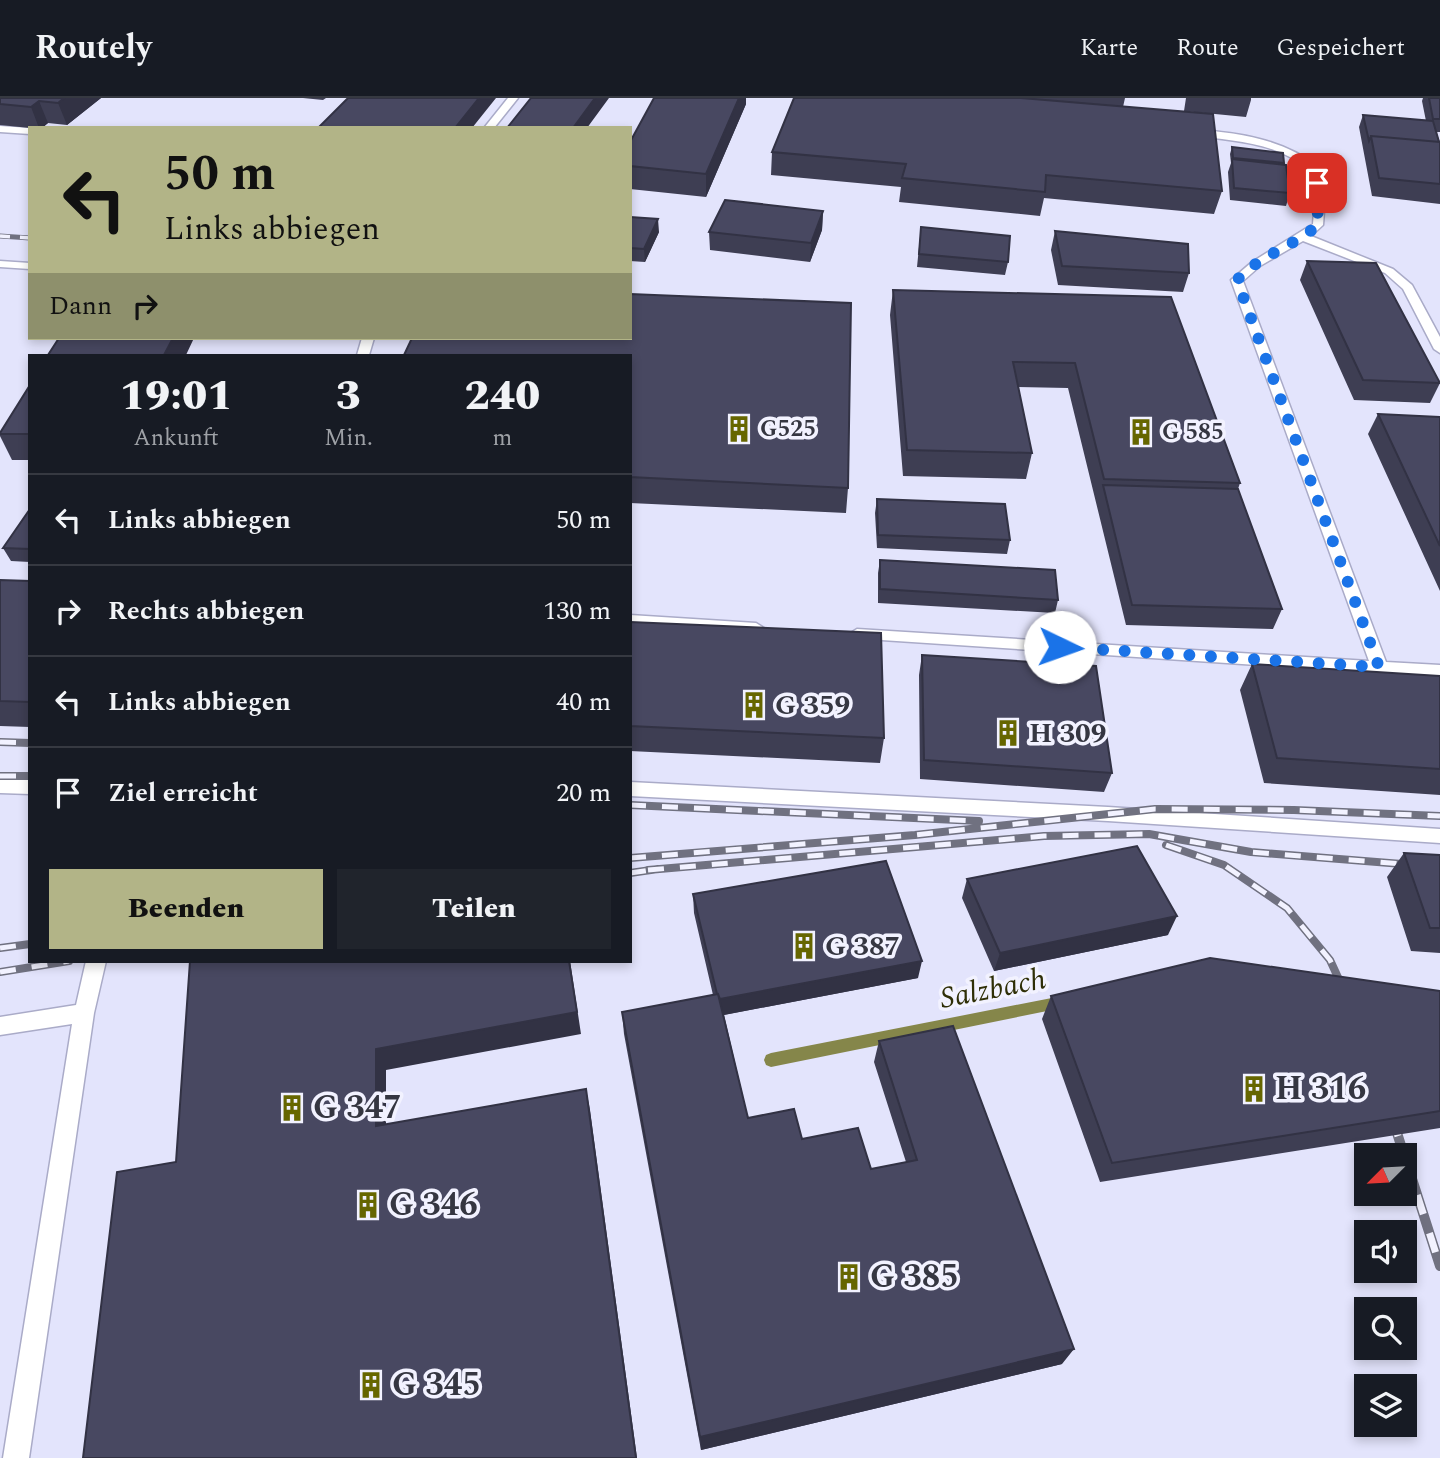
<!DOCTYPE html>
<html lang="de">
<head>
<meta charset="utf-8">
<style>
  body { margin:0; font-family:Spectral,serif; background:#20242c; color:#f1f3f6; height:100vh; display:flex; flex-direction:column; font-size:26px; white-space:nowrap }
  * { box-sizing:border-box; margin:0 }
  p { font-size:23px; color:#9ea1a6 }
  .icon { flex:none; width:38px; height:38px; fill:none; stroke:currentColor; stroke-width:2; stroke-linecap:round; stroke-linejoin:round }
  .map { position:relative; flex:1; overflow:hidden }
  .side { position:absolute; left:28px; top:256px; width:604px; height:609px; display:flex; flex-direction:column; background:#171b24; border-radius:0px; box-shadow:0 4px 10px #0003 }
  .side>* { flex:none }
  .guide { position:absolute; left:28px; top:28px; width:604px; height:214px; border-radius:0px; box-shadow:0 4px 10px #0003; background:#b2b487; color:#111; overflow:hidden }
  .needle { width:46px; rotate:246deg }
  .tools { position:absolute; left:1354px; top:1045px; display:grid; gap:14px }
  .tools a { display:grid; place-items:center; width:63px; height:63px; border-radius:0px; background:#171b24; box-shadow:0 4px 10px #0003; font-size:35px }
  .pin { position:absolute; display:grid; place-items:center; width:60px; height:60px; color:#fff; margin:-30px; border-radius:14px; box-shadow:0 4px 10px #0006 }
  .me { position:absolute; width:77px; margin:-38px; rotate:93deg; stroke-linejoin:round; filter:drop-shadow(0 0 5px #0008) }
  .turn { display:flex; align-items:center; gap:24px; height:147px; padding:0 21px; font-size:32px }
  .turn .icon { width:91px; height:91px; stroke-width:2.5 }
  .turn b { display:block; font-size:49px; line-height:60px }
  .then { display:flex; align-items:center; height:66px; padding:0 21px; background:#0003; gap:14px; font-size:26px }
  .eta { display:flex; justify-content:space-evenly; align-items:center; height:119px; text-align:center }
  .eta b { font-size:42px; font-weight:800; line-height:49px }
  .primary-button { display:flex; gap:14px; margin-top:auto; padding:14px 21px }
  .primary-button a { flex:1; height:80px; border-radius:0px; background:#b2b487; color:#111; font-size:28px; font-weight:800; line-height:80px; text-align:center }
  .primary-button a+a { background:#20242c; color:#f1f3f6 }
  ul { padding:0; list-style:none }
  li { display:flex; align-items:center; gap:21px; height:91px; padding:0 21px; border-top:2px solid #363941 }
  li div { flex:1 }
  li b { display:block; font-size:26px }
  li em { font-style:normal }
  header { display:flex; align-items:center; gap:42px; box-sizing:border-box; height:98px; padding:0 35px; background:#171b24; border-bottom:2px solid #363941 }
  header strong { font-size:33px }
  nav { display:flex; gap:38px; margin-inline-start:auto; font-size:24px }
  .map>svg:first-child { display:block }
</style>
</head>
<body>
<header>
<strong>Routely</strong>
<nav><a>Karte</a><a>Route</a><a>Gespeichert</a></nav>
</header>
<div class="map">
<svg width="1440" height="1360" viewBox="0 0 1440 1360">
  <rect width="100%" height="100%" fill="#e3e4fc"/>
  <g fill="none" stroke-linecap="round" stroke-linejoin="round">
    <path fill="#85864a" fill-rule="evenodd" d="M1062 898 1067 900 1069 904 1067 908 1062 910 771 969 766 967 764 962 766 957 771 955Z"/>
    <defs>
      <path id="lane" d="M508 0H518L494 30H484Z
        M0 28 30 30V36L0 34Z
        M1192 31C1238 35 1281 40 1319 69L1325 99 1323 127 1311 138 1393 171 1412 187 1440 239V255L1434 251 1403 191 1385 175 1303 143 1260 168 1243 183 1386 564 1440 567V579L851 540 849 536 857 531 1369 563 1231 182 1252 164 1313 126 1315 99 1310 72C1270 41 1235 45 1189 36V32Z
        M0 163 30 165V171L0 169Z
        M362 240H374L369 257H357Z
        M630 517 756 525 764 530 756 535 630 527Z
        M0 681 30 682V696L0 695Z
        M630 684 1108 709 1440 731V745L1108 723 630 698Z
        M86 863H106L94 915 29 1360H3L72 926 0 937V919L76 907Z"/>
    </defs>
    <use href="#lane" stroke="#aaabc8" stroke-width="3"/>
    <use href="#lane" fill="#fff" fill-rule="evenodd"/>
    <defs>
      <path id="rail-far2" d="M0 138 30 140"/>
      <path id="rail-far1" d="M0 644 30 645
        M0 678H30
        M630 707 979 723
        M1166 747 1224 767 1287 810 1330 862 1341 886
        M630 760 915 737 1155 711 1294 712 1440 718
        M648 772 1044 738 1149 736 1251 754 1440 769
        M630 775 658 771
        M0 850 30 846
        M0 874 69 863"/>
      <path id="rail" d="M1340 884 1347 898
        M1392 1019 1404 1057
        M1405 1059 1440 1168"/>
    </defs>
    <use href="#rail-far2" stroke="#707180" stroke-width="5"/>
    <use href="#rail-far1" stroke="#707180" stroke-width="8"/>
    <use href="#rail" stroke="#707180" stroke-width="10"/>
    <use href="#rail-far2" stroke="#f2f2ff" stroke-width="3.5" stroke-dasharray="10" stroke-linecap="butt"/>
    <use href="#rail-far1" stroke="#f2f2ff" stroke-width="5" stroke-dasharray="16" stroke-linecap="butt"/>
    <use href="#rail" stroke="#f2f2ff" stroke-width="7" stroke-dasharray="20" stroke-linecap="butt"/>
  </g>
  <path fill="#3e3e53" d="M0 0H101L67 27 48 25 42 30H30L0 27Z
    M303 0H326L323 2Z
    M654 0H746V6L706 99 630 91V44Z
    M794 0H1125L1123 9 1222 93 1214 116 1044 100 1040 118 899 104 901 89 771 77 772 54Z
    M1186 0H1251V2L1246 19 1184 13Z
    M1423 0H1440V34H1436L1440 44V106L1372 98 1359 29 1363 17 1426 23 1422 3Z
    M1232 49 1284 65 1290 95 1286 108 1230 102 1228 74 1231 65 1230 56Z
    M823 113 822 132 810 164 710 152 709 134Z
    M630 119 659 134 645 164 630 163Z
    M921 129 1008 164 1005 177 917 169Z
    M1055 133 1189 175 1183 194 1058 187 1051 152Z
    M1307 163 1440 285 1430 305 1354 302 1300 182Z
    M893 192 1171 199 1240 385 1238 391 1282 511 1273 531 1126 527 1068 290 1018 289 1032 355 1026 381 903 378 890 217Z
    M630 257 848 390 846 415 630 405Z
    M30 287V362H12L0 338V335Z
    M1378 316 1440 319V493L1368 336Z
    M877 401 1010 442 1007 456 877 450 875 415Z
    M30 411V464L11 463 3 450Z
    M880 462 1058 502 1055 515 878 505V475Z
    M0 482 30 483V629L0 628Z
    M630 524 884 640 880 665 630 653Z
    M922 557 1112 675 1104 694 920 681 919 577Z
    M1252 566 1440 578V697L1264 685 1240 592Z
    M1404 755 1440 757V855L1411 853 1387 779Z
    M967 781 1168 837 994 873 962 800Z
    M693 796 918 880 724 917 748 1020 802 1041 871 1071 906 1064 874 964 879 943 1062 1266 701 1352 624 936 622 914 713 897 694 815Z
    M1440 893V1030L1100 1084 1042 921 1051 898Z"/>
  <path fill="#323244" d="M64 0H101L67 27 58 5Z
    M479 0H496L472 30H455Z
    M595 0H609L587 30H573Z
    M739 0H746V6L706 99V76Z
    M39 3 48 25 42 30H39L31 9Z
    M823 113 822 132 810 164 811 145Z
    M658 121 659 134 645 164 644 151Z
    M173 240H194L186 257H164Z
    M1177 818 1168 837 994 873 1000 855Z
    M570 863 581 936 386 972V1048L376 1028V951Z
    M922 863 918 880 718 918V901Z
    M586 991 590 1012 637 1360H636Z
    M1074 1251 1062 1266 701 1352 700 1339Z"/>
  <path fill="#484861" stroke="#323244" stroke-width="2" d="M0 0H64L58 5 39 3 31 9 0 6Z
    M348 0H479L455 30H318Z
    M531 0H595L573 30H507Z
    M654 0H739L706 76 630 68V44Z
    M794 0H1021L1213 16 1222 93 1046 77 1045 94 902 80 906 66 772 54Z
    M1429 0H1440V21H1433Z
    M1363 17 1433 23 1439 44 1371 38 1369 43Z
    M1371 38 1440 44V86L1379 80Z
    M1232 49 1283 55 1284 65 1233 60Z
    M1232 61 1286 67 1290 95 1234 90Z
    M725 102 823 113 811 145 709 134Z
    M630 119 658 121 644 151 630 150Z
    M921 129 1010 138 1008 164 919 156Z
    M1055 133 1188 146 1189 175 1062 168Z
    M1307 163 1376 165 1440 285 1363 282Z
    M893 192 1171 199 1240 385 1104 381 1075 265 1013 264 1032 355 907 352Z
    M630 196 851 205 848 390 630 379V257H404L412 240H630Z
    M59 240H173L164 257H48Z
    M30 287V336H0V335Z
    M1378 316 1440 319V448Z
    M1103 387 1238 391 1282 511 1132 507Z
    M877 401 1005 406 1010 442 878 437Z
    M30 411V451L3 450Z
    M880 462 1055 472 1058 502 880 491Z
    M0 482 30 483V604L0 603Z
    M630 524 881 535 884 640 630 628Z
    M922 557 1096 568 1112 675 924 662Z
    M1252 566 1440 578V671L1277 660Z
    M1137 748 1177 818 1000 855 967 781Z
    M1404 755 1440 757V830H1430Z
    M886 763 922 863 720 901 718 896H717L693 796Z
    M1210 860 1440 893V1013L1112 1065 1051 898Z
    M190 863H569L577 914 376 951V1028L586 991 636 1360H83L117 1074 176 1064Z
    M718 896 748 1020 794 1011 802 1041 858 1030 871 1071 917 1062 879 943 953 928 1074 1251 700 1339 622 914Z"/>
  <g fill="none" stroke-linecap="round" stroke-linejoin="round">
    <path stroke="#1a73e8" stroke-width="12" stroke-dasharray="0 21.6" d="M1060 549 1379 569 1237 182C1260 157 1293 149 1318 127L1317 85"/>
  </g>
  <defs>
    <symbol id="building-bare" viewBox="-9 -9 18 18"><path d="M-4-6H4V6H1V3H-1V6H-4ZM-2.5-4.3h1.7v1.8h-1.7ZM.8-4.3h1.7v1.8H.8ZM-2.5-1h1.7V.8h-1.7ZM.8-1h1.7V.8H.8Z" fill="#660" stroke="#f2f2ff" stroke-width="2.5" paint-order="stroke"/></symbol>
  </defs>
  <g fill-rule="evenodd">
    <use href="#building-bare" x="720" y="312" width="38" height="38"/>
    <use href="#building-bare" x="1122" y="315" width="38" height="38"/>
    <use href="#building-bare" x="735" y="588" width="38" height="38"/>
    <use href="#building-bare" x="989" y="616" width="38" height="38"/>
    <use href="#building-bare" x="785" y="829" width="38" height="38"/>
    <use href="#building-bare" x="1235" y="972" width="38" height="38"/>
    <use href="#building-bare" x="273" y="991" width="38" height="38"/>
    <use href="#building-bare" x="349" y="1088" width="38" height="38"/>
    <use href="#building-bare" x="830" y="1160" width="38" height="38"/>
    <use href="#building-bare" x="352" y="1268" width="38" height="38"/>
  </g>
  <g text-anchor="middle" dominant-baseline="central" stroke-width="7" stroke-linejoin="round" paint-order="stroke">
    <g font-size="23" font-weight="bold" fill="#353641" stroke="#f2f2ff" text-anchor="start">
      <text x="760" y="331">G525</text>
      <text x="1162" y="334">G 585</text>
    </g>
    <g font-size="28" font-weight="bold" fill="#353641" stroke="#f2f2ff" text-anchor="start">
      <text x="775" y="607">G 359</text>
      <text x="1029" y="635">H 309</text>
      <text x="825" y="848">G 387</text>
    </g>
    <g font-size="30" font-style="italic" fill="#2f2f07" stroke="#f2f2ff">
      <text transform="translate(993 891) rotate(-11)">Salzbach</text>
    </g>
    <g font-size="33" font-weight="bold" fill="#353641" stroke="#f2f2ff" text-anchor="start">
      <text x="1275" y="991">H 316</text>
      <text x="313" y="1010">G 347</text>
      <text x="389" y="1107">G 346</text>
      <text x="870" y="1179">G 385</text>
      <text x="392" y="1287">G 345</text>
    </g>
  </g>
</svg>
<div class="tools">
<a><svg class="needle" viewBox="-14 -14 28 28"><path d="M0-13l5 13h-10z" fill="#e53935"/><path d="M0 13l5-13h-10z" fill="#9ea1a6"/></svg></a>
<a><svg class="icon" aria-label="sound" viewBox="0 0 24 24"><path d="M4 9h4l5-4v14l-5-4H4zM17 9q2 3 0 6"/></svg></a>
<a><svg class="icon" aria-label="search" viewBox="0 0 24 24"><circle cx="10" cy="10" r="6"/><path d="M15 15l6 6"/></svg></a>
<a><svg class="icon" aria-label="layers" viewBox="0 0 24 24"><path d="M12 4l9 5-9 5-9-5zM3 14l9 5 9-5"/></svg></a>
</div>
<div class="pin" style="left:1317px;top:85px;background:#d93025"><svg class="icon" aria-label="arrive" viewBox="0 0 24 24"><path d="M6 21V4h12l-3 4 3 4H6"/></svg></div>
<svg class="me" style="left:1060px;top:549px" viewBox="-20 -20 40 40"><circle r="19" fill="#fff"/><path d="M0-13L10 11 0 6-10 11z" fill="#1a73e8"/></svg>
<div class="guide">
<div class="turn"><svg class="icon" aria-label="left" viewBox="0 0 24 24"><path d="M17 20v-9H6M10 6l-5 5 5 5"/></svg><div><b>50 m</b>Links abbiegen</div></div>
<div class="then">Dann<svg class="icon" aria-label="right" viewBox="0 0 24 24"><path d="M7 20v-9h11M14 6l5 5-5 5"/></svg></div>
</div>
<section class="side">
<div class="eta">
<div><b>19:01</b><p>Ankunft</p></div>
<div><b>3</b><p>Min.</p></div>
<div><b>240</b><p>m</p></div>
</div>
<ul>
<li><svg class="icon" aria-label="left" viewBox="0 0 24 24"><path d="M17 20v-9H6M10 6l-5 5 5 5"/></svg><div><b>Links abbiegen</b></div><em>50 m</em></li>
<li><svg class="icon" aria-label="right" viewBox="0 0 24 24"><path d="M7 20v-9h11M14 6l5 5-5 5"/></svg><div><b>Rechts abbiegen</b></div><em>130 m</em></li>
<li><svg class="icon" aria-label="left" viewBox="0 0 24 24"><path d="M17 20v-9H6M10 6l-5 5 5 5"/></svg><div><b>Links abbiegen</b></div><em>40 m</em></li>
<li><svg class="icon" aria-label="arrive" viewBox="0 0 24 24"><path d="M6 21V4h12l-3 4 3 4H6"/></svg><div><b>Ziel erreicht</b></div><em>20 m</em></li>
</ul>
<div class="primary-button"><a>Beenden</a><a>Teilen</a></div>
</section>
</div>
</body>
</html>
